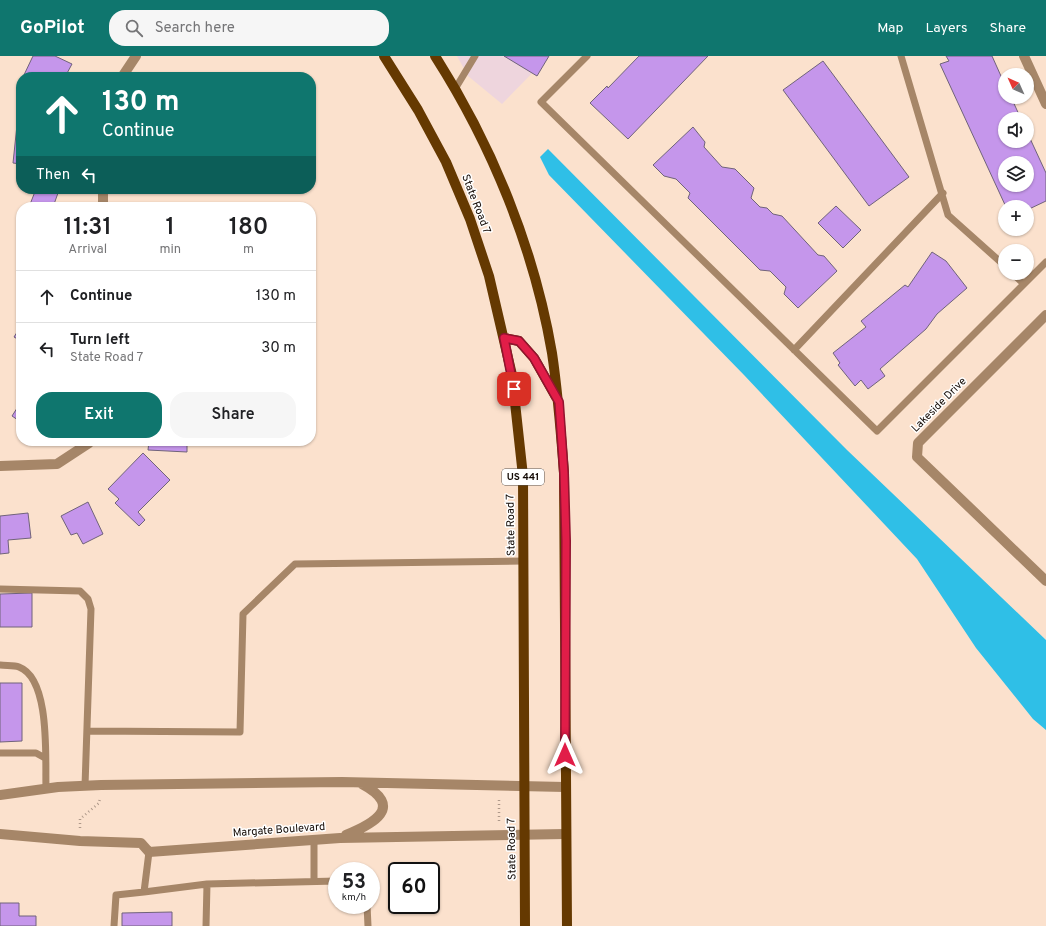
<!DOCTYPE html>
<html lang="en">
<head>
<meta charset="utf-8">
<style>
  body { margin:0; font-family:Overpass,sans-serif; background:#f6f6f6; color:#202124; height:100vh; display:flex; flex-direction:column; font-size:15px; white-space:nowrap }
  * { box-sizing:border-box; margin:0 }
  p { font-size:13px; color:#757577 }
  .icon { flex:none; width:22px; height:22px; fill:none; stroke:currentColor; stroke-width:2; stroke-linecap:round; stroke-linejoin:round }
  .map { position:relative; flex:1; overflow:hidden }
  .side { position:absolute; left:16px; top:146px; width:300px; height:244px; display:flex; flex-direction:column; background:#fff; border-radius:16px; box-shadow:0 1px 3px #0004 }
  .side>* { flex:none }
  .top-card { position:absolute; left:16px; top:16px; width:300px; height:122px; border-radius:16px; box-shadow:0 1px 3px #0004; background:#0f766e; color:#fff; overflow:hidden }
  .needle { width:26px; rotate:315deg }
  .fabs { position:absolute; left:998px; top:12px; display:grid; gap:8px }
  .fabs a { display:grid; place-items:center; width:36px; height:36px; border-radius:50%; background:#fff; box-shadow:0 1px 3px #0004; font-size:20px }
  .speed { position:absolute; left:328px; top:806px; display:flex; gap:8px; font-size:20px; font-weight:700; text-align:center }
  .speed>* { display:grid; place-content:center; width:52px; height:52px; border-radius:50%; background:#fff; box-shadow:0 1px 3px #0004; line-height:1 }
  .speed small { font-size:10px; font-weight:400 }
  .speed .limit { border:2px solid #111; border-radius:6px; background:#fff; color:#111 }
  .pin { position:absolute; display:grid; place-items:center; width:34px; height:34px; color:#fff; margin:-17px; border-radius:8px; box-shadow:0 2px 6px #0006 }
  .me { position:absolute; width:44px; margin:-22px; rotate:0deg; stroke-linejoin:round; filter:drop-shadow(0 0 3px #0008) }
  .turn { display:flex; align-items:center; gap:14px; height:84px; padding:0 20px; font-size:18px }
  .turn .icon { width:52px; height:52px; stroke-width:2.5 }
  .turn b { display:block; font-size:28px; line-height:34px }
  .then { display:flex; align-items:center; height:38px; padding:0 20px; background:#0003; gap:8px; font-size:15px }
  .eta { display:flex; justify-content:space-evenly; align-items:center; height:68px; text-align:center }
  .eta b { font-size:24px; font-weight:600; line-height:28px }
  .action { display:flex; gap:8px; margin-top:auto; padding:8px 20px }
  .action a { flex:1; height:46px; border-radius:16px; background:#0f766e; color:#fff; font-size:16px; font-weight:600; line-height:46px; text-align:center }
  .action a+a { background:#f6f6f6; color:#202124 }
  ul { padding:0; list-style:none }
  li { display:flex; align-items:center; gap:12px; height:52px; padding:0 20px; border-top:1px solid #e0e0e0 }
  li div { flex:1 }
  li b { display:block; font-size:15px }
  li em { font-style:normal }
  header { display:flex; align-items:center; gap:24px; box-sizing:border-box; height:56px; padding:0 20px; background:#0f766e; color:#fff }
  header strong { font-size:19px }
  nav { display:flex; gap:22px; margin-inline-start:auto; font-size:14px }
  .search { width:280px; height:36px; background:#f6f6f6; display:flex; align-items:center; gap:10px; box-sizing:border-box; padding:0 14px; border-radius:16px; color:#757577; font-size:15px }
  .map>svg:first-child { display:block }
</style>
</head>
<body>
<header>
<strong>GoPilot</strong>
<div class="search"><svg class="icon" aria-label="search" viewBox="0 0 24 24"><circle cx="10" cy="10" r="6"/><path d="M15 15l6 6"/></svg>Search here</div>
<nav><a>Map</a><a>Layers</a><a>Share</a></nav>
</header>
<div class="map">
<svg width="1046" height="870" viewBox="0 0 1046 870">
  <rect width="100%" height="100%" fill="#fbe1cd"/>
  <path fill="#eed5dd" d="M457 0H549L502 48 468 20Z"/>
  <path fill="#2fbfe7" d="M548 93 847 394 1046 584V674L1033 663 976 592 917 503 744 319 549 119 540 101Z"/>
  <path fill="#c596eb" stroke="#70637a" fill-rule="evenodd" d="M33 0H55L72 8 65 21H23Z
    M504 0H549L537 20Z
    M639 0H708L628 83 590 47 607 30 608 32Z
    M946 0H992L1005 29V41H1011L1021 63H1005V85H1027V76L1046 117V145L1027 154V151H1006L940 8 949 5ZM1005 107H1027V129H1005Z
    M823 5 909 121 869 150 783 34Z
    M17 69 21 70V108L13 107Z
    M693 71 705 86 704 91 722 111 735 113 754 132 751 142 760 151 767 152 773 158 782 160 818 199 824 200 837 215 798 252 784 238 786 231 770 215 760 214 688 142 690 137 676 123 664 120 653 109Z
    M36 133H49L58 137 53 151H29Z
    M836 150 861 174 843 192 818 167Z
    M932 196 946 205 967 232 937 258 926 273 880 313 885 320 868 333 861 324 855 330 838 309 840 307 833 297 866 271 861 265 905 229 908 231Z
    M21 270V285L14 281Z
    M21 346V366L12 360Z
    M149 385H187V396L148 394Z
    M143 397 170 424 138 456 145 464 139 470 115 447 119 443 108 433Z
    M88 446 103 478 83 488 77 477 71 479 61 460Z
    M28 457 31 482 8 484 9 497 0 498V460Z
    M32 537V571H0V538Z
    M0 627H22V685L0 686Z
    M0 847H19V860H36V870H0Z
    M172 856V870H122V857Z"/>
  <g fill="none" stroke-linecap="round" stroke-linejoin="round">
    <path stroke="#ae998a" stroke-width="2.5" stroke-dasharray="1 3" stroke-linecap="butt" d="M499 765V744
      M80 772V763L99 747 100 742"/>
    <path stroke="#a68668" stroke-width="7" d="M587 0 541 46 877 375 1046 206
      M901 0 948 159 1005 210
      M455 33 475 0
      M1012 217 1024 228
      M794 294 943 137
      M0 533 80 535 88 543 91 553 85 730
      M0 609C5 610 14 609 19 611 51 623 45 704 46 733
      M87 675 240 676 243 558 295 508 523 505
      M0 697H36L45 702
      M314 825V784
      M207 828 337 825
      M144 836 207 828 206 870
      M367 849 368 870
      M114 870 116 839 144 836 149 796"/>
    <path stroke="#a68668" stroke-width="10" d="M1024 0 1046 48
      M122 21 136 0
      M103 151V133
      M1046 259 918 387 917 401 1046 525
      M0 410 57 408 89 387 90 385"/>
    <path stroke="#a68668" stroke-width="10" d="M0 739 58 731 101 729 342 726 565 731
      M0 778 80 785 141 787 149 796 340 782 565 778
      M346 779C373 768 405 751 362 728"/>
    <path stroke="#653901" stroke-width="10" d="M384 0 418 54 446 106 470 163 489 220 512 319 523 420 525 870
      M435 0C492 89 534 192 552 297 558 337 561 377 564 417L567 870
      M504 282 519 285 534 302 556 341"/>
  </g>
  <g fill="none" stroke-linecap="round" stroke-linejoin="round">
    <defs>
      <path id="route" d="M514 333 504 282 519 285 534 302 559 346 564 417 566 485 565 699"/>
    </defs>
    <use href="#route" stroke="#92132f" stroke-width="10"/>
    <use href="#route" stroke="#e11d48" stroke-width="7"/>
  </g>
  <g text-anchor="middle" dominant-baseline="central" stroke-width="3" stroke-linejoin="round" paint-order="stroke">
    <rect fill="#fff" stroke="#59534f" stroke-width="1" x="502" y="413" width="42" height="16" rx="3"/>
    <g font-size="10" font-weight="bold" fill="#120904">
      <text x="523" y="421">US 441</text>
    </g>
    <g font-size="11" fill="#120904" stroke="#fff">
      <text transform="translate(476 148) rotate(69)">State Road 7</text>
      <text transform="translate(939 349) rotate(-45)">Lakeside Drive</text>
      <text transform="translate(511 469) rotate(-91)">State Road 7</text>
      <text transform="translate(279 774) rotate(-4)">Margate Boulevard</text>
      <text transform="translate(512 793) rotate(-91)">State Road 7</text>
    </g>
  </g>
</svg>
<div class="fabs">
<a><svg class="needle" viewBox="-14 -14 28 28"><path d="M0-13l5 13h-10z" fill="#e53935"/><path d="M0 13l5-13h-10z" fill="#757577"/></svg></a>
<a><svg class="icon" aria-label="sound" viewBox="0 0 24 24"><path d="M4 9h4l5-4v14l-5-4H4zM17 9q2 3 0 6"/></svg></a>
<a><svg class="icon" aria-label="layers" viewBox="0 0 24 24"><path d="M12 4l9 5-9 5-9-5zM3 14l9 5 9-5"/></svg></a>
<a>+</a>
<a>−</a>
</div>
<div class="speed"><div>53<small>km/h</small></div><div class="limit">60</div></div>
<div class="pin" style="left:514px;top:333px;background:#d93025"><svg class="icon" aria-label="arrive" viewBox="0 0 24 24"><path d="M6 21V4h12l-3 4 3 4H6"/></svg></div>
<svg class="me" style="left:565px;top:699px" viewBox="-20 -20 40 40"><path d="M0-17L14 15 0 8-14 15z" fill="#e11d48" stroke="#fff" stroke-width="4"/></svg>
<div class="top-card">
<div class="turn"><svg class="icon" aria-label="ahead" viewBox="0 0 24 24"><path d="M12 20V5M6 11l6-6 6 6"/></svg><div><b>130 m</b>Continue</div></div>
<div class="then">Then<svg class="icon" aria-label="left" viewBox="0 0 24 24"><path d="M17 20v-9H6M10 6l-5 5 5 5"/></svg></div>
</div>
<section class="side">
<div class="eta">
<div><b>11:31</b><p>Arrival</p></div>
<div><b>1</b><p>min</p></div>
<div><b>180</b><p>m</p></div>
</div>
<ul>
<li><svg class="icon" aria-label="ahead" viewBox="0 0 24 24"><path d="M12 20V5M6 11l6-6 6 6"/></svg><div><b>Continue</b></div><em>130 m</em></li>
<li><svg class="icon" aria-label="left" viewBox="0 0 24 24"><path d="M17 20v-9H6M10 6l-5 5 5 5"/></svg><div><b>Turn left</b><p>State Road 7</p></div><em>30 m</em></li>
</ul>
<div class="action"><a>Exit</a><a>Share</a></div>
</section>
</div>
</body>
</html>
